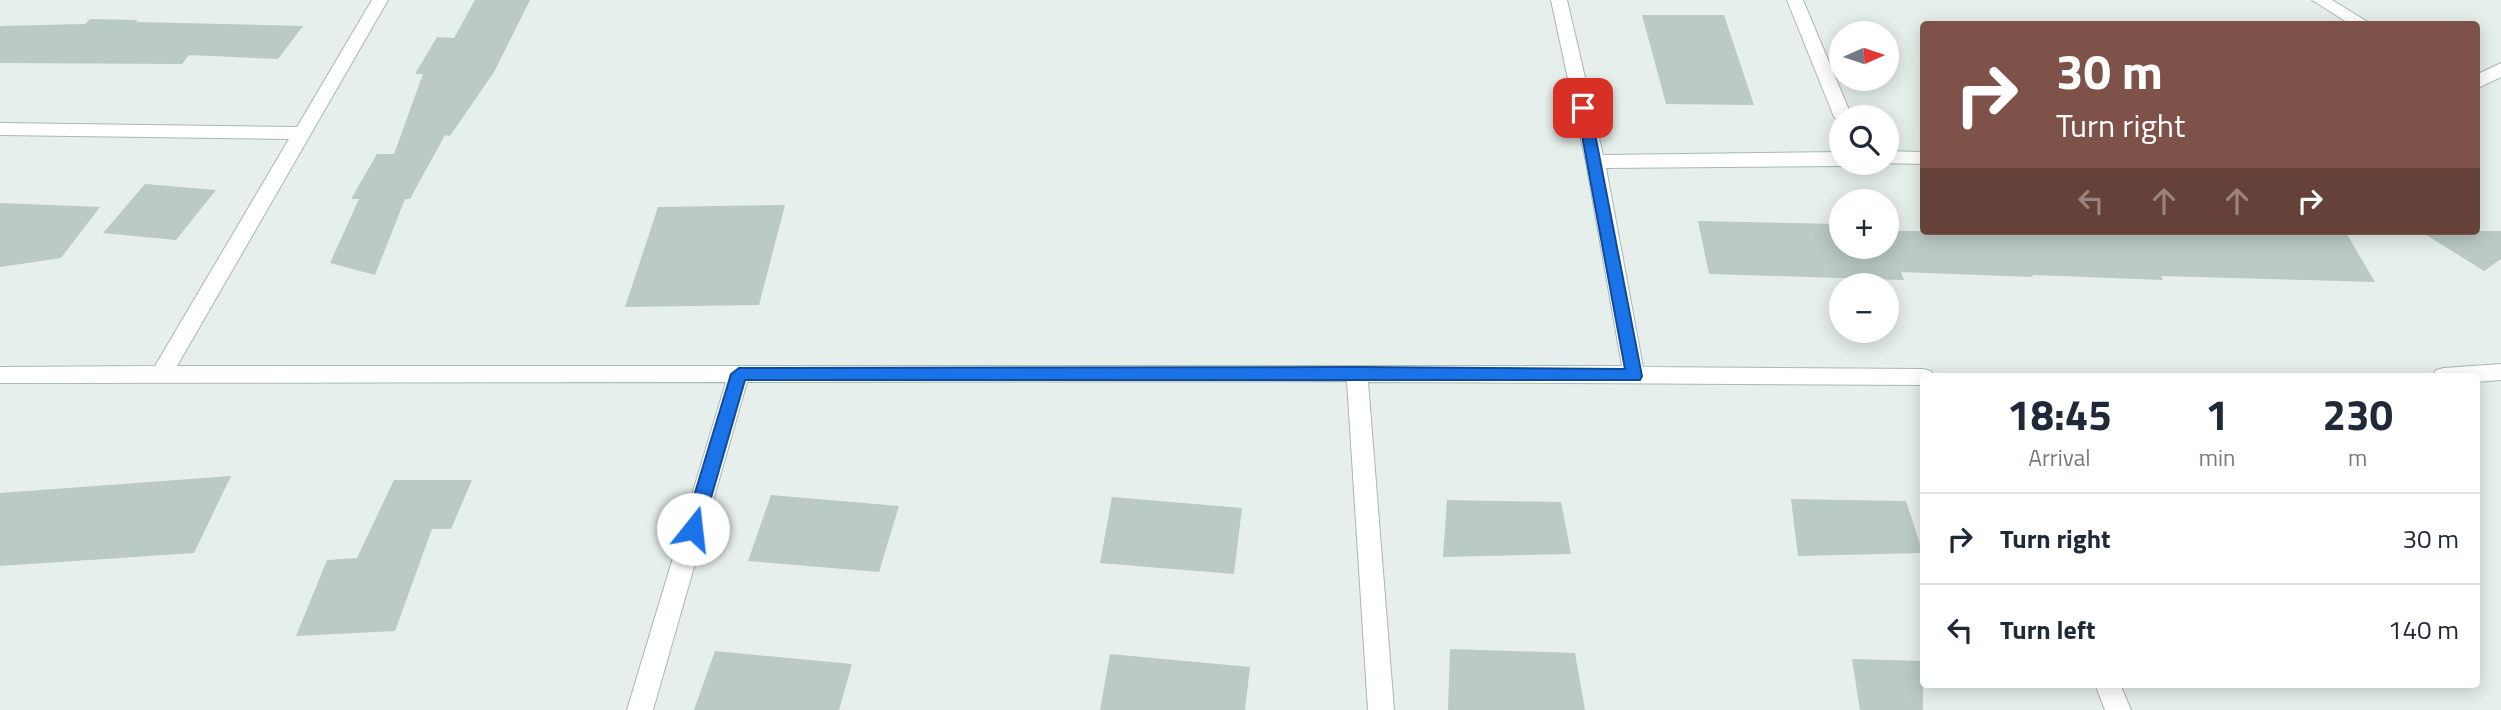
<!DOCTYPE html>
<html lang="en">
<head>
<meta charset="utf-8">
<style>
  body { margin:0; font-family:"Titillium Web",sans-serif; background:#f2f2f3; color:#1f2937; height:100vh; display:flex; flex-direction:column; font-size:26px; white-space:nowrap }
  * { box-sizing:border-box; margin:0 }
  p { font-size:23px; color:#747a83 }
  .icon { flex:none; width:38px; height:38px; fill:none; stroke:currentColor; stroke-width:2; stroke-linecap:round; stroke-linejoin:round }
  .map { position:relative; flex:1; overflow:hidden }
  .details { position:absolute; left:1920px; top:373px; width:560px; height:315px; display:flex; flex-direction:column; background:#fff; border-radius:7px; box-shadow:0 4px 18px #0003 }
  .details>* { flex:none }
  .guide { position:absolute; left:1920px; top:21px; width:560px; height:214px; border-radius:7px; box-shadow:0 4px 18px #0003; background:#7f5249; color:#fff; overflow:hidden }
  .needle { width:46px; rotate:87deg }
  .tools { position:absolute; left:1829px; top:21px; display:grid; gap:14px }
  .tools a { display:grid; place-items:center; width:70px; height:70px; border-radius:50%; background:#fff; box-shadow:0 4px 18px #0003; font-size:35px }
  .pin { position:absolute; display:grid; place-items:center; width:60px; height:60px; color:#fff; margin:-30px; border-radius:14px; box-shadow:0 4px 10px #0006 }
  .me { position:absolute; width:77px; margin:-38px; rotate:16deg; stroke-linejoin:round; filter:drop-shadow(0 0 5px #0008) }
  .turn { display:flex; align-items:center; gap:24px; height:147px; padding:0 21px; font-size:32px }
  .turn .icon { width:91px; height:91px; stroke-width:2.5 }
  .turn b { display:block; font-size:49px; line-height:60px }
  .lanes { display:flex; align-items:center; height:66px; padding:0 21px; background:#0003; justify-content:center; gap:35px; direction:ltr }
  .lanes .off { opacity:.35 }
  .eta { display:flex; justify-content:space-evenly; align-items:center; height:119px; text-align:center }
  .eta b { font-size:42px; font-weight:700; line-height:49px }
  ul { padding:0; list-style:none }
  li { display:flex; align-items:center; gap:21px; height:91px; padding:0 21px; border-top:2px solid #e0e1e3 }
  li div { flex:1 }
  li b { display:block; font-size:26px }
  li em { font-style:normal }
  .map>svg:first-child { display:block }
</style>
</head>
<body>
<div class="map">
<svg width="2501" height="710" viewBox="0 0 2501 710">
  <rect width="100%" height="100%" fill="#e6efeb"/>
  <path fill="#bbcac4" d="M475 0H530L494 72 450 136 445 135 410 199H405L375 275 330 263 359 199H351L377 154H394L423 74H415L437 37 454 38Z
    M1642 15H1724L1754 105 1666 104Z
    M90 19 138 20 136 22 303 26 278 59 189 55 182 64 0 63V26L85 24Z
    M145 184 216 190 176 240 103 233Z
    M0 203 100 207 61 258 0 267Z
    M785 205 759 305 625 307 658 207Z
    M1698 221 1841 224V247H1886V226L1888 231H2345L2375 282 2161 276 2163 280 2032 275 2033 277 1901 272 1904 280 1709 274Z
    M2420 231H2501V259L2484 271Z
    M231 476 194 553 0 566V493Z
    M394 480H472L451 529H432L395 631 296 636 327 560 357 558Z
    M771 495 899 506 879 572 748 561Z
    M1112 497 1242 508 1234 574 1100 563Z
    M1791 499 1906 501 1923 553 1798 556Z
    M1447 500 1561 502 1571 554 1443 557Z
    M1450 649 1575 653 1585 710H1448Z
    M715 651 852 664 839 710H694Z
    M1110 654 1250 667 1245 710H1100Z
    M1852 659 1923 661V710H1860Z"/>
  <g fill="none" stroke-linecap="round" stroke-linejoin="round">
    <defs>
      <path id="street" d="M372 0H388L177 366H1622L1586 162 1551 0H1567L1603 155 1841 152V163H1848L1841 166 1606 168 1643 367 1923 369 1931 371 1933 376H1923V385L1368 382 1394 710H1368L1347 381 747 382 653 710H627L726 382 0 383V367L155 366 289 139 0 135V123L297 127Z
        M1787 0H1803L1852 117H1841V123L1834 117Z
        M2312 0H2332L2371 24H2350Z
        M2501 63V77L2476 89V75Z
        M1886 151 1923 152V164L1880 163H1886Z
        M2501 364V380L2476 382V376H2433L2436 370 2444 368Z
        M2095 684H2120L2131 710H2105Z"/>
    </defs>
    <use href="#street" stroke="#a8b8b2" stroke-width="2"/>
    <use href="#street" fill="#fff" fill-rule="evenodd"/>
  </g>
  <path fill="#1a73e8" stroke="#114b97" stroke-width="2" d="M1583 103 1590 108 1642 376 1640 380H745L702 529 699 534 693 537 687 534 684 529 731 374 739 368 1357 367 1625 369 1577 108Z"/>
</svg>
<div class="tools">
<a><svg class="needle" viewBox="-14 -14 28 28"><path d="M0-13l5 13h-10z" fill="#e53935"/><path d="M0 13l5-13h-10z" fill="#747a83"/></svg></a>
<a><svg class="icon" aria-label="search" viewBox="0 0 24 24"><circle cx="10" cy="10" r="6"/><path d="M15 15l6 6"/></svg></a>
<a>+</a>
<a>−</a>
</div>
<div class="pin" style="left:1583px;top:108px;background:#d93025"><svg class="icon" aria-label="arrive" viewBox="0 0 24 24"><path d="M6 21V4h12l-3 4 3 4H6"/></svg></div>
<svg class="me" style="left:693px;top:529px" viewBox="-20 -20 40 40"><circle r="19" fill="#fff"/><path d="M0-13L10 11 0 6-10 11z" fill="#1a73e8"/></svg>
<div class="guide">
<div class="turn"><svg class="icon" aria-label="right" viewBox="0 0 24 24"><path d="M7 20v-9h11M14 6l5 5-5 5"/></svg><div><b>30 m</b>Turn right</div></div>
<div class="lanes"><svg class="icon off" aria-label="left" viewBox="0 0 24 24"><path d="M17 20v-9H6M10 6l-5 5 5 5"/></svg><svg class="icon off" aria-label="ahead" viewBox="0 0 24 24"><path d="M12 20V5M6 11l6-6 6 6"/></svg><svg class="icon off" aria-label="ahead" viewBox="0 0 24 24"><path d="M12 20V5M6 11l6-6 6 6"/></svg><svg class="icon" aria-label="right" viewBox="0 0 24 24"><path d="M7 20v-9h11M14 6l5 5-5 5"/></svg></div>
</div>
<section class="details">
<div class="eta">
<div><b>18:45</b><p>Arrival</p></div>
<div><b>1</b><p>min</p></div>
<div><b>230</b><p>m</p></div>
</div>
<ul>
<li><svg class="icon" aria-label="right" viewBox="0 0 24 24"><path d="M7 20v-9h11M14 6l5 5-5 5"/></svg><div><b>Turn right</b></div><em>30 m</em></li>
<li><svg class="icon" aria-label="left" viewBox="0 0 24 24"><path d="M17 20v-9H6M10 6l-5 5 5 5"/></svg><div><b>Turn left</b></div><em>140 m</em></li>
</ul>
</section>
</div>
</body>
</html>
